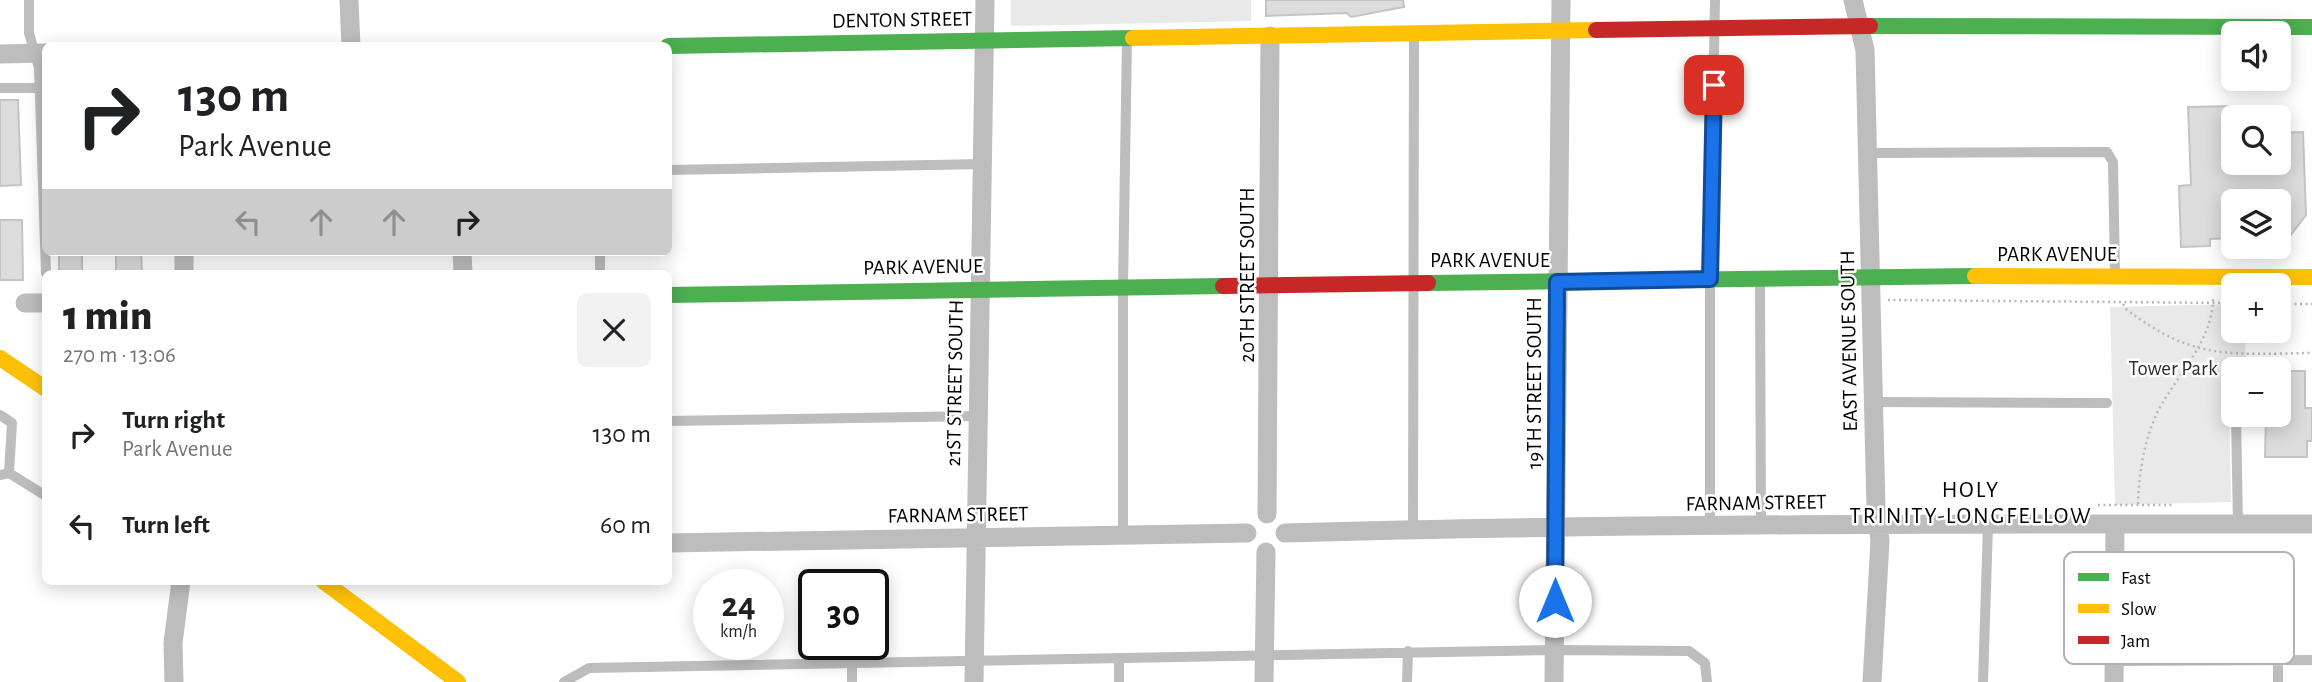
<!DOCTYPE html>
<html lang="en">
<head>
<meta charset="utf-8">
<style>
  body { margin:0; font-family:"Alegreya Sans",sans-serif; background:#f2f2f2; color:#202124; height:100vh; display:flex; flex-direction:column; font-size:26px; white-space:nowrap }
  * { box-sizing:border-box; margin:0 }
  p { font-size:23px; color:#757577 }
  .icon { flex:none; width:38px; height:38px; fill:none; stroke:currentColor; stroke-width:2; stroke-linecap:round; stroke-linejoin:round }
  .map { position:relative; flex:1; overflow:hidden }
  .details { position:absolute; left:42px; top:270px; width:630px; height:315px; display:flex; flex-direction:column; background:#fff; border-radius:10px; box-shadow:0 4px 18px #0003 }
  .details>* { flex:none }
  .top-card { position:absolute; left:42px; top:42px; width:630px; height:214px; border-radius:10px; box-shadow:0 4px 18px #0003; background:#fff; color:#202124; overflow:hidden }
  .controls { position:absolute; left:2221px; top:21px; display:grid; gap:14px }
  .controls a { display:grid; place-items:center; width:70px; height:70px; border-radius:10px; background:#fff; box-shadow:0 4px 18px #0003; font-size:35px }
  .speed { position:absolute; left:693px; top:569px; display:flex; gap:14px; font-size:35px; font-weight:700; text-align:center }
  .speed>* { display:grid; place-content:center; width:91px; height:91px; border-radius:50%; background:#fff; box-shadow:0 4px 18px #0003; line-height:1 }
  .speed small { font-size:18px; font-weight:400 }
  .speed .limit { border:4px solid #111; border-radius:10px; background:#fff; color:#111 }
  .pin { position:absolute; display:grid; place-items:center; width:60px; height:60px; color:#fff; margin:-30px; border-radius:14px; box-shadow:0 4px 10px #0006 }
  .me { position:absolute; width:77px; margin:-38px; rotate:0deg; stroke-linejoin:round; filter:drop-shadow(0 0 5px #0008) }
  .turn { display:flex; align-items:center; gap:24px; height:147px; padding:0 21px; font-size:32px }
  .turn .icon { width:91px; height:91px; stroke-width:2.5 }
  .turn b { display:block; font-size:49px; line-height:60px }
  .lanes { display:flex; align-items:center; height:66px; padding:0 21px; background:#0003; justify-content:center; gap:35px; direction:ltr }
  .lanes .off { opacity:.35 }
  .round { display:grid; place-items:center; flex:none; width:74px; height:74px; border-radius:10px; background:#f2f2f2 }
  .summary { display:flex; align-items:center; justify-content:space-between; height:119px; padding:0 21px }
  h1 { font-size:42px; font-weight:800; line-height:52px }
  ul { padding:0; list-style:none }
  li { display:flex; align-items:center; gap:21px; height:91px; padding:0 21px }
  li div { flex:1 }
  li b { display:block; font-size:26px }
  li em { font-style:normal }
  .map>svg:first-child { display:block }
</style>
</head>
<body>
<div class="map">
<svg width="2312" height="682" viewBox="0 0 2312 682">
  <rect width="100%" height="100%" fill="#fff"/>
  <path fill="#e9e9e9" d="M1011 0H1251V21L1011 26Z
    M2233 304V331H2245L2246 369H2233V399L2229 400 2231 502 2115 505 2110 307Z"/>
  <path fill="#dcdcdc" stroke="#c4c4c4" stroke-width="2" d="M1266 0H1403L1404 7 1351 17 1347 13 1266 16Z
    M0 100H18L21 185 0 186Z
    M2233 106V163H2278V133L2303 132 2306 215 2290 236 2278 237V201H2233V238L2210 239V246L2181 247 2179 186 2191 185 2188 107Z
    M0 220H22L23 280H0Z
    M59 252H82V272H59Z
    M116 252H141L142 271 116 272Z
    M2278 371H2305V408H2312V441H2307V457H2265L2266 415H2278Z"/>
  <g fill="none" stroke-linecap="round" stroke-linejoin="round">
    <path stroke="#b8b8b8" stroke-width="2.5" stroke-dasharray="2 3.5" stroke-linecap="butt" d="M1888 300 2233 303
      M2123 304 2126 309C2193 361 2232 354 2312 353
      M2278 304H2312
      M2138 504C2139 472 2144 439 2159 409 2178 374 2214 339 2213 297
      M2098 505H2172"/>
    <path stroke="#bdbdbd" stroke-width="10" d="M29 0V33L39 68 46 273
      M0 88H40
      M1867 153 2107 152 2113 162 2115 273
      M668 170 983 164
      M600 252V273
      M1760 282 1761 526
      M1874 402 2107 403
      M0 415 12 423 9 473
      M2236 415 2238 524
      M668 421 978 416
      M0 475 9 473 46 496
      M1710 527V279L1715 0
      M1413 529 1414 35
      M1123 535V288L1127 39
      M1119 658V682
      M2114 661 2312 660
      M564 682 589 668 1555 650 1689 651 1705 663 1707 682
      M852 682V663
      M1407 682 1408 651
      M1983 682 1988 525
      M2278 682V660"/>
    <path stroke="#bdbdbd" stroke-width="19" d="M349 0 351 46
      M1853 0 1865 50 1876 508 1880 541 1872 682
      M0 54 46 53
      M184 252V273
      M462 252 463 273
      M25 303H46
      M1267 514 1270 36
      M1285 533C1627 523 1970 524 2312 524
      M668 543 1247 533
      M174 682 173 643 181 581
      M974 682 985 0
      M1264 682 1266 552
      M1554 682 1561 0
      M2114 682 2115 524"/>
    <path stroke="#4caf50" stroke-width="16" d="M1870 26 2312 27
      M668 46 1133 38
      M1428 283 1975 276
      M668 295 1223 286"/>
    <path stroke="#ffc107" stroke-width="16" d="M1133 38 1596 30
      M1975 276 2312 277
      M0 358 46 389
      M323 581 458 682"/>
    <path stroke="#c62828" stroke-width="16" d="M1596 30 1870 26
      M1223 286 1428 283"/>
  </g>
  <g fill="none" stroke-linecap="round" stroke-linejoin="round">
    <defs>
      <path id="route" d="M1555 601 1557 282 1710 279 1714 85"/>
    </defs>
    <use href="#route" stroke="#114b97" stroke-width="18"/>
    <use href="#route" stroke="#1a73e8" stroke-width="12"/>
  </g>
  <g text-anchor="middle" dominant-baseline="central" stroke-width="5" stroke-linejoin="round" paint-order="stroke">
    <g font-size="21" fill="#000" stroke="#fff">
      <text transform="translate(902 20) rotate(-1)">DENTON STREET</text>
      <text x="2057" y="254">PARK AVENUE</text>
      <text x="1490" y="260">PARK AVENUE</text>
      <text transform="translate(923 267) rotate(-1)">PARK AVENUE</text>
      <text transform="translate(1247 275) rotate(-90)">20TH STREET SOUTH</text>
      <text transform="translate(1849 341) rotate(-91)">EAST AVENUE SOUTH</text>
      <text transform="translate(955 383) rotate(-89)">21ST STREET SOUTH</text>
      <text transform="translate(1534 383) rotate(-90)">19TH STREET SOUTH</text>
      <text transform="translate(1756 503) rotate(-1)">FARNAM STREET</text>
      <text transform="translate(958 515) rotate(-1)">FARNAM STREET</text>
    </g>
    <g font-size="21" fill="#2e2e2e" stroke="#fff">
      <text x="2173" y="368">Tower Park</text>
    </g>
    <g font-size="23" letter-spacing="2" fill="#000" stroke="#fff">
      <text x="1971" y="490">HOLY<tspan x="1971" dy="26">TRINITY-LONGFELLOW</tspan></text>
    </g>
  </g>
  <rect x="2064" y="552" width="230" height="112" rx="10" fill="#fff" stroke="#b2b2b2" stroke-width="2"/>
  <rect x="2078" y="573" width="31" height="8" fill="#4caf50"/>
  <rect x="2078" y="604" width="31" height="9" fill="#ffc107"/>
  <rect x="2078" y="636" width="31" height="8" fill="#c62828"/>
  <g font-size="19" fill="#000">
    <text x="2121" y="584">Fast</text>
    <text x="2121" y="615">Slow</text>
    <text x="2121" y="647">Jam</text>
  </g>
</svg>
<div class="controls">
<a><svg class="icon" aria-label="sound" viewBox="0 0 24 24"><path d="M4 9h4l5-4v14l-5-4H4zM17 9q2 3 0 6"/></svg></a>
<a><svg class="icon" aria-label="search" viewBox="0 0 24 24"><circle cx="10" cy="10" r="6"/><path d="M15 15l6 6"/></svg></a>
<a><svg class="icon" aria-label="layers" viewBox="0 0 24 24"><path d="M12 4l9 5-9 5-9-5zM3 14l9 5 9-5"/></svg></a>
<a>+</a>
<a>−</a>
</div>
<div class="speed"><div>24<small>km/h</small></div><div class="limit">30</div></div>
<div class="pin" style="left:1714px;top:85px;background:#d93025"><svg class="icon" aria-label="arrive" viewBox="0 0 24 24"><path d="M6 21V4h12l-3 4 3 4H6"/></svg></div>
<svg class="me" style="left:1555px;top:601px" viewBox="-20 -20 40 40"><circle r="19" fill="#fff"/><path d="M0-13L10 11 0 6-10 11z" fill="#1a73e8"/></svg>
<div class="top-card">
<div class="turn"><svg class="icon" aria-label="right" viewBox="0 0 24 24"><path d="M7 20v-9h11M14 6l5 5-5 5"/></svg><div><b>130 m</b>Park Avenue</div></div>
<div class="lanes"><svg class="icon off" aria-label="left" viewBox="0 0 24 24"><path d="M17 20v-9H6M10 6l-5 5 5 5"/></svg><svg class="icon off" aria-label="ahead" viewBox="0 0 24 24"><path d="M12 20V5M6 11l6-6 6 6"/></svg><svg class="icon off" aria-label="ahead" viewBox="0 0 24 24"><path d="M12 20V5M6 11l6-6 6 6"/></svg><svg class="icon" aria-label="right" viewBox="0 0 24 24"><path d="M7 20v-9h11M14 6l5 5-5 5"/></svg></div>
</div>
<section class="details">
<div class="summary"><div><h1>1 min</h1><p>270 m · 13:06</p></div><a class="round"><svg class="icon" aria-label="close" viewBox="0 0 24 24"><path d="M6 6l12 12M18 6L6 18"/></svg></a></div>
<ul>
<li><svg class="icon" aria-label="right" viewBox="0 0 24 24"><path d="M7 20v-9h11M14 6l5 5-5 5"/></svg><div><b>Turn right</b><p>Park Avenue</p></div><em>130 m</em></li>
<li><svg class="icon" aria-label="left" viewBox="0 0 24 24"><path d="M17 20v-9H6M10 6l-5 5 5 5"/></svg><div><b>Turn left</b></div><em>60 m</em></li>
</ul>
</section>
</div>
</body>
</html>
